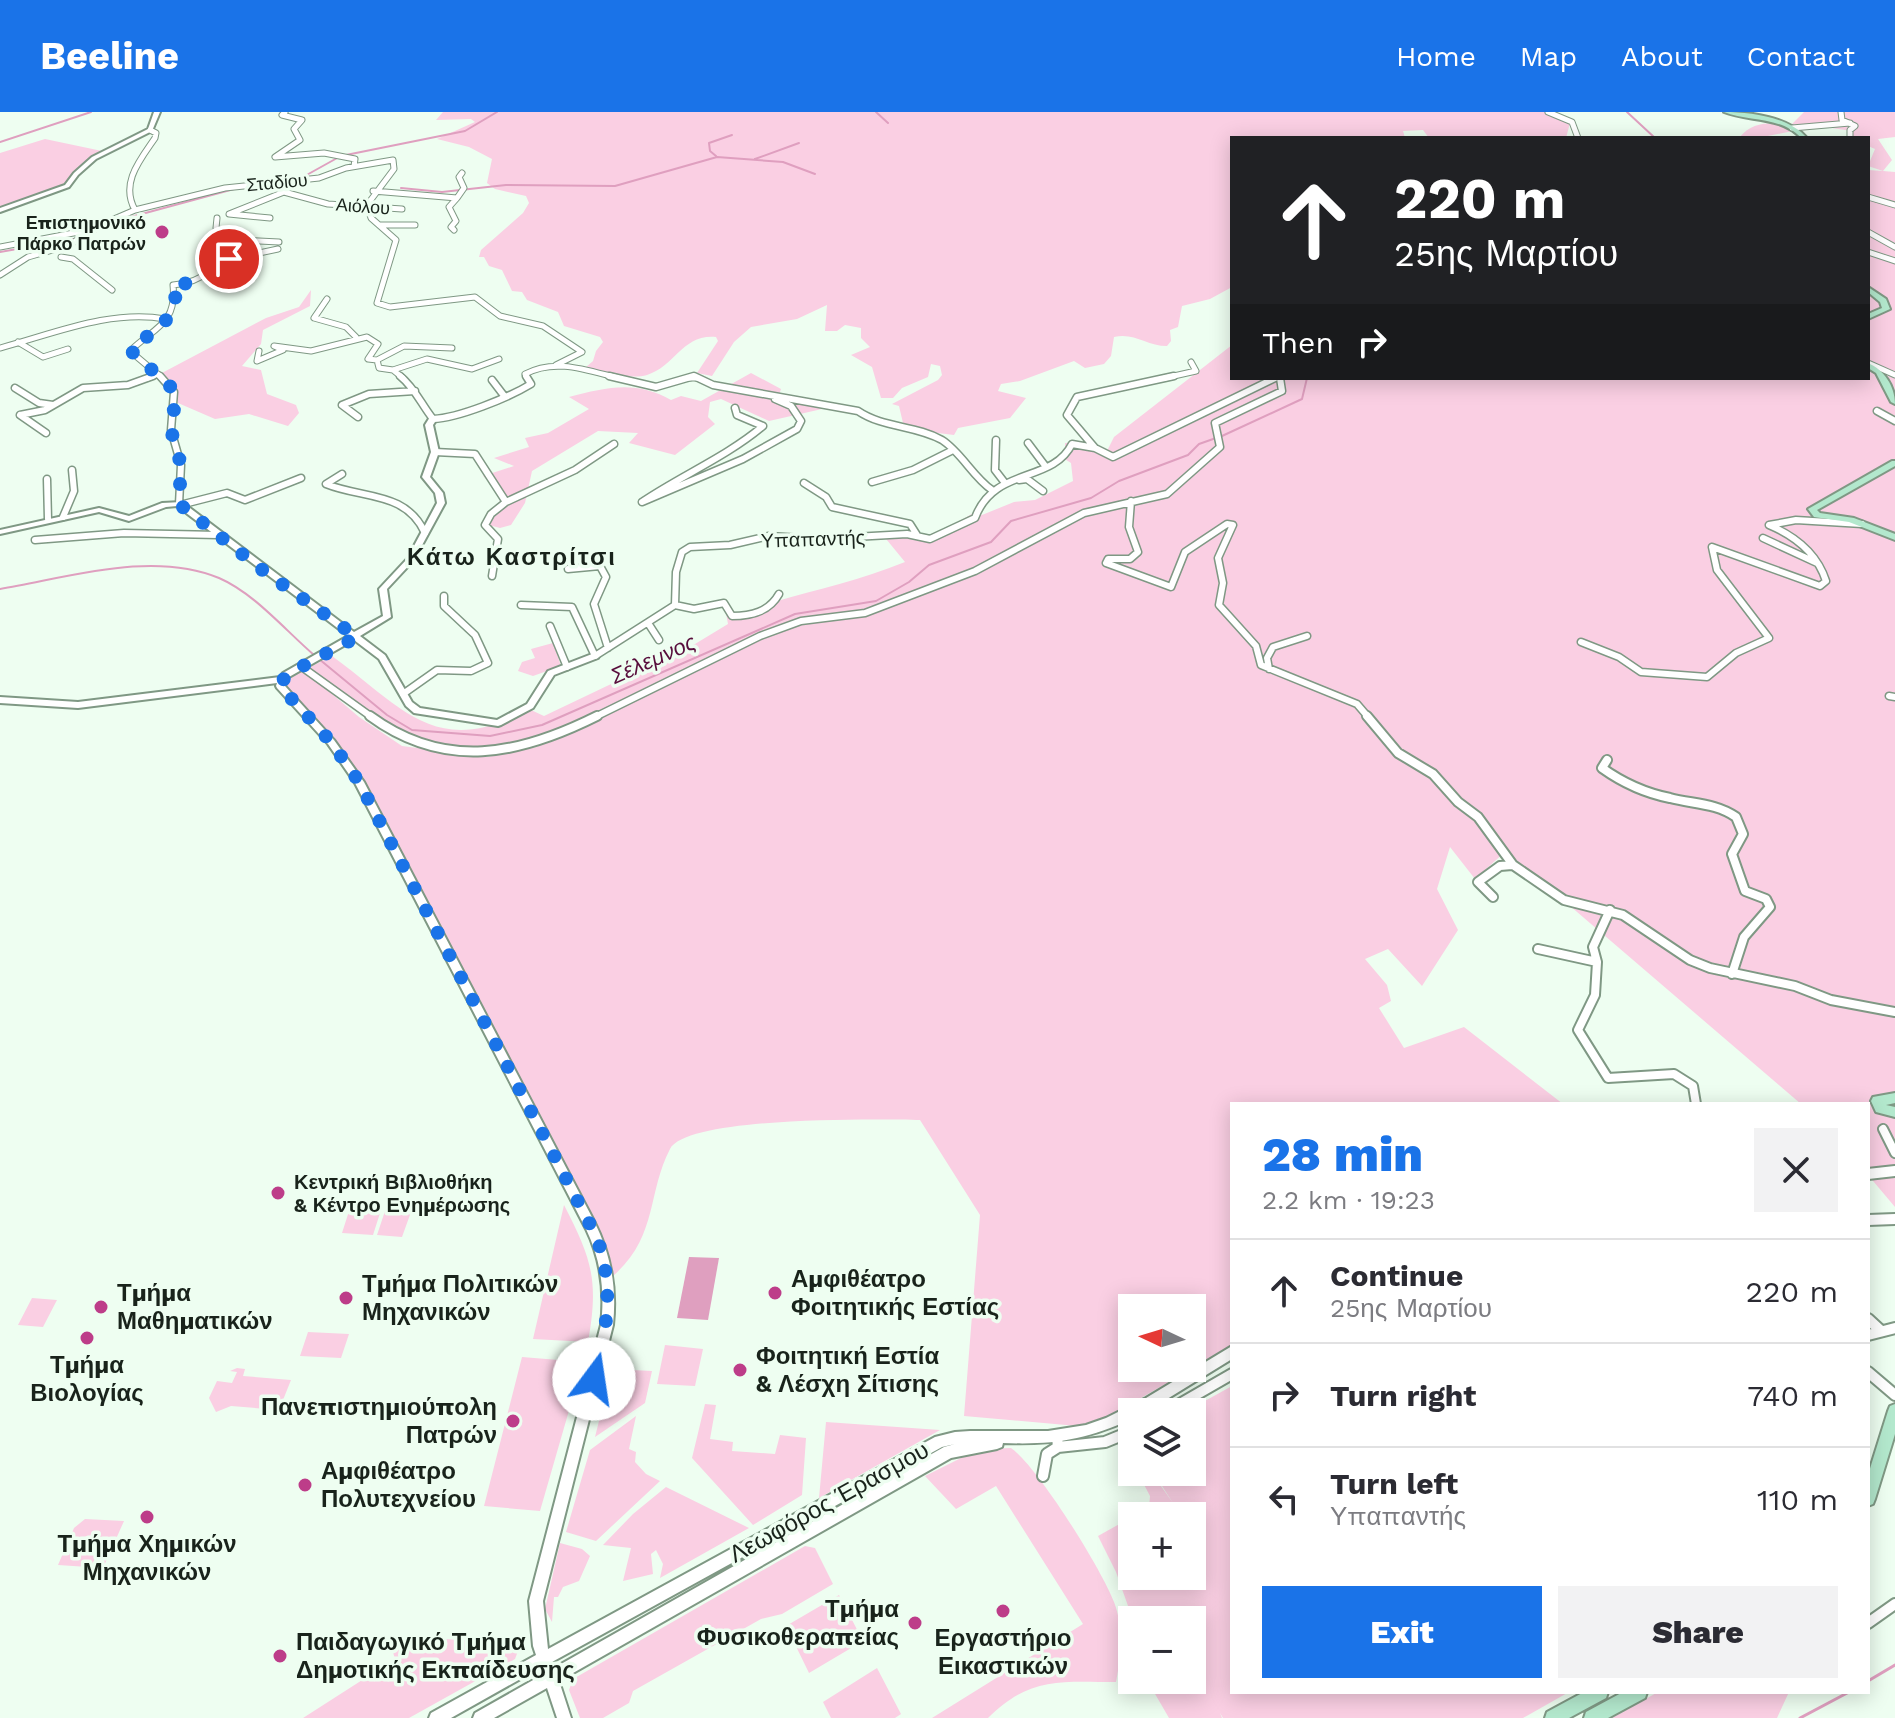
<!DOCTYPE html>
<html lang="en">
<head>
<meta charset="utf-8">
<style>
  body { margin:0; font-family:"Work Sans",sans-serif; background:#f2f2f3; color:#2b2b33; height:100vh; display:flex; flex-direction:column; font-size:30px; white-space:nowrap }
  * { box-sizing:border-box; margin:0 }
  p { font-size:26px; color:#7c7c81 }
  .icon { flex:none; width:44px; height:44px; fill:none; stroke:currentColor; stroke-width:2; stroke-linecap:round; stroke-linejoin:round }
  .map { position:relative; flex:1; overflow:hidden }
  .drawer { position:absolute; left:1230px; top:990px; width:640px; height:592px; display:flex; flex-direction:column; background:#fff; border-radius:0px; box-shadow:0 4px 20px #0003 }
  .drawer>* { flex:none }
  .top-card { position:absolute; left:1230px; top:24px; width:640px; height:244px; border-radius:0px; box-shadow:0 4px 20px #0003; background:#202124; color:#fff; overflow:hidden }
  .needle { width:52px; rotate:274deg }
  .fabs { position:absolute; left:1118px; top:1182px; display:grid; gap:16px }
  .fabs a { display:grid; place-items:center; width:88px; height:88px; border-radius:0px; background:#fff; box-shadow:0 4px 20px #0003; font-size:40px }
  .pin { position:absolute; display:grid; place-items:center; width:68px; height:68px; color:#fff; margin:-34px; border:4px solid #fff; border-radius:50%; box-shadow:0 2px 8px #0007 }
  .me { position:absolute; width:88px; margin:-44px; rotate:14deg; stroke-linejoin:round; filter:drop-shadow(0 0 6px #0008) }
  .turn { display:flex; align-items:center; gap:28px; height:168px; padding:0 32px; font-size:36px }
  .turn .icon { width:104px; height:104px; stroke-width:2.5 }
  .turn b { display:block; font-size:56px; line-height:68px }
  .then { display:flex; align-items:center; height:76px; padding:0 32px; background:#0003; gap:16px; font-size:30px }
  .round { display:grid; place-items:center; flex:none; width:84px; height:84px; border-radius:0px; background:#f2f2f3 }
  .head { display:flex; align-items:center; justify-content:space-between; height:136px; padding:0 32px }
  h1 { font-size:48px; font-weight:800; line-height:60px; color:#1a73e8 }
  .cta { display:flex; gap:16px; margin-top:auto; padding:16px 32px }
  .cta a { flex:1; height:92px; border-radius:0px; background:#1a73e8; color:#fff; font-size:32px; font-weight:800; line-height:92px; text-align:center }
  .cta a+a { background:#f2f2f3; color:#2b2b33 }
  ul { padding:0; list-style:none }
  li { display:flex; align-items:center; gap:24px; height:104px; padding:0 32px; border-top:2px solid #e1e1e2 }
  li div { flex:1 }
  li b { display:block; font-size:30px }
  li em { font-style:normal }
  header { display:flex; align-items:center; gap:48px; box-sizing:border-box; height:112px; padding:0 40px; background:#1a73e8; color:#fff }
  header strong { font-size:38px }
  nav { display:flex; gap:44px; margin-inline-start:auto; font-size:28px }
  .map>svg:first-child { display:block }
</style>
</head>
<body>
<header>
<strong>Beeline</strong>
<nav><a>Home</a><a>Map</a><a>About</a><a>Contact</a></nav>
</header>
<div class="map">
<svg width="1895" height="1606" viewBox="0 0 1895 1606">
  <rect width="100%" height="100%" fill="#eefef1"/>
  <path fill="#facfe3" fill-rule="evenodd" d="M443 0H1550L1570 11 1566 26H1429L1423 18 1403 19 1405 26H1232V175L1210 187 1182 194 1178 215 1170 218 1171 229 1167 234C1147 234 1134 220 1114 225L1111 244 1104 252 1085 256 1074 249 1020 269 1001 272 998 279 1026 286 1010 306 958 316 954 323 914 318 903 311 899 294 892 292 938 268 942 263 940 254 931 252 928 265 902 276 893 286H881L872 255 851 243 870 235 861 226V216L845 213 837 219H825L827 193 797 207 751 215 734 230 712 264 697 261 718 229 716 225C682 222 676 254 647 263 629 268 603 259 585 256L593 249 596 239 603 230 600 225 564 214 558 200 527 188 522 180 512 179 502 158 489 154 484 145H479L481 138 523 101 529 91 526 84 495 77 487 71 492 47 469 35 437 27 475 10 471 7 436 8Z
    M1804 0H1895V25L1878 27 1892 48 1883 59 1895 60V1095L1868 1063V992H1801L1506 739 1475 767 1450 735 1437 777 1458 818 1422 874 1388 837 1365 847 1387 873 1391 889 1379 896 1404 936 1464 915 1563 992H1232V1234L1104 1307 1090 1312 1077 1314 964 1304 980 1103 920 1008C879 1007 687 1004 670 1037 647 1081 658 1125 613 1164L602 1126 368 676 316 606 286 575V569L304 558 359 605 402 634 487 645 537 635 547 623C432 659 398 616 308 556L332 544C407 599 434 646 531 598L544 604 695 532 728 512 726 501C745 506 757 495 774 490 818 477 861 468 905 450L882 422 936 423 975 400 982 403 1014 390 1035 388 1073 369 1071 351 1060 344 1065 341V331L1084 330 1104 345 1114 325 1232 233V266H1868V58L1883 59 1868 54 1875 37 1868 34V26H1853L1852 19 1818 14 1758 26H1739C1753 8 1771 11 1792 12ZM1132 1196H1192V1256H1132Z
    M45 27 102 39C86 46 74 60 65 74L0 97V41Z
    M311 178 310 194 263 218 261 232 242 254 261 258 267 282 296 293 299 301 288 314 249 302 215 307 178 291 175 278 160 262 266 206 299 195Z
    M751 261 781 277 779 283 822 297 769 309 721 287 710 290 708 305 715 312 675 343 629 331 638 321 598 319 532 359 525 391 511 413 500 416 481 411 500 389 494 374 483 364 514 354 494 346 529 335 525 326 548 321 589 297 569 285C607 275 636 268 671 288L681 284 701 289Z
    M553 531 561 554 533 564 518 559 522 550 535 546 531 537Z
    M564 1093C592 1147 599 1169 588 1230L533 1227Z
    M350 1096 381 1098 373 1123 342 1121Z
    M385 1099 411 1100 402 1125 377 1123Z
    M32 1186 57 1188 43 1215 18 1213Z
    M308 1220 349 1222 341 1246 300 1244Z
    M665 1233 703 1237 695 1274 657 1272Z
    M522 1245 583 1250 540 1399 484 1394Z
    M237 1256 245 1257 243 1264 291 1268 279 1298 231 1294 216 1300 209 1286 217 1269 232 1271 237 1260 230 1259Z
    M612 1257 652 1259 645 1291 595 1325Z
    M1232 1274V1580H1569L1523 1606H1223L1220 1601 1222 1606H1169L1147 1568H1192V1508H1133L1116 1460 1098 1424 1132 1405V1452L1125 1443 1132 1454V1464H1192V1404H1134L1149 1396 1150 1384 1139 1363 1151 1360 1173 1391 1153 1360H1192V1300H1185Z
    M705 1292 716 1293 710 1327 733 1330 732 1339 775 1342 780 1323 806 1326 802 1383 753 1413 692 1346Z
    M636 1304 629 1337 636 1340 635 1350 646 1362 660 1369 596 1429 566 1420 590 1338Z
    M826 1310 940 1318 819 1386Z
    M1011 1336C1038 1355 1102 1458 1114 1490 1124 1516 1121 1544 1116 1570 1061 1570 1030 1564 988 1606H932L1083 1512 996 1374 956 1397 925 1364 979 1337Z
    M666 1375 749 1416 660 1466 663 1452 656 1438 651 1442 653 1462 623 1469 631 1436 603 1433 633 1402Z
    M85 1407 124 1409 103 1456 58 1453 74 1416Z
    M560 1431 582 1437 590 1444 579 1469 563 1475 558 1485H554L552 1510 545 1497Z
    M805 1434 815 1436 833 1472 782 1502 761 1507 633 1579 629 1591 603 1606H580L569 1578 573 1567Z
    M839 1483 863 1529 809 1561 786 1514Z
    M388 1524 521 1531 515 1547 409 1606H303L395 1547Z
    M877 1556 901 1602 895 1606H831L823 1590Z
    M1658 1580H1789L1777 1606H1612Z"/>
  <path fill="#df9fbf" d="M689 1145 719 1146 708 1208 677 1206Z"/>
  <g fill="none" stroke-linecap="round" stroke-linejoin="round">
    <path stroke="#df9fbf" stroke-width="2" d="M876 0 888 11
      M1627 0 1655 26
      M0 30 91 0
      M346 43 465 19 497 0
      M716 44 710 39 709 31 732 23
      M755 47 799 31
      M303 65 339 45
      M272 73 286 72
      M401 76 442 80 506 73 615 74 717 45 783 50 815 62
      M85 124 127 106 234 77
      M0 140 74 127
      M1222 324 1302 287 1307 266
      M0 477C67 466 152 438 219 466 254 481 285 518 314 543
      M319 547 387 603 412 618 490 624 542 613 795 502 876 489 909 470 929 453 991 430 1011 409 1091 386 1119 369 1188 343 1199 332 1216 326"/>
    <path stroke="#df9fbf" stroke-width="3" d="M1868 1569 1895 1553
      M1800 1606 1849 1580"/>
    <defs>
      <path id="minor-far3" d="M285 0 282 3 302 8 294 17 300 28 275 45 324 41 355 47 354 54
        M1548 0 1572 10 1578 26
        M1841 0 1842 8 1855 14 1850 18V26
        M1792 16 1850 11
        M373 79 457 86 464 76 459 65 462 61
        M1868 85 1895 93
        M135 98C120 71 140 48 155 26L156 21 150 18
        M270 106 229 102 284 80 328 92 402 97
        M380 113H415
        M454 118 451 115 456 109 449 95 457 86
        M1868 120 1895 135
        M239 128 279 130
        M0 135 89 118
        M233 139 250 143 278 137
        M1868 140 1895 149
        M61 145 73 147 112 178
        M0 163 28 145 70 133 93 116 135 98 225 76 319 66 346 56 393 48 394 57 367 93 371 106 396 128 377 191 390 195 475 185 500 204 543 214 582 240 556 253
        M327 187 314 206 346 215 356 225
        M18 230 43 245 68 237
        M0 236C53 222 111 197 165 207
        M259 239 257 249 283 238 274 234 311 239 367 225 378 232 368 247 377 248 379 256 393 258
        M377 248 404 234 452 236
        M1868 251 1895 263
        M148 266 158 262
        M162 266 130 239C155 215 177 212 173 173 204 171 224 150 240 125L216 116 217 106
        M403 266 393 258 427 247 472 257 499 247
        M527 266 525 262C555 246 586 258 618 266
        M688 266H698
        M1165 266 1196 259 1191 250"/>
      <path id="minor-far2" d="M160 264 174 280 171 318 181 353 179 392
        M400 264C415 276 421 292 433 307 458 306 508 286 531 272L526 264
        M609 264 656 275 694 264 713 273 858 299C883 316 915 313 942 328 961 340 973 365 992 378
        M1174 264 1077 285 1067 303 1095 336 1113 345 1275 266
        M492 268 505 285
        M15 276 39 291 53 293
        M735 296 737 303 763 314C726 345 682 363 642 390L743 347 797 317 801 309 791 294 775 287
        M1877 299 1895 309
        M20 303 45 298 83 276 128 273 153 264
        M20 303 46 321
        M358 305 342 293 369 282 415 279
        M996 328 995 358 1005 371
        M1028 331 1046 355
        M435 340 475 342 506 390 491 402 485 413 498 427 492 464
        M342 362 326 372C363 387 406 379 425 421
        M47 367 48 407
        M1019 368 1027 367 1043 379
        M872 370 913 358 951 339
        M804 371 826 385 832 395 910 412 917 423
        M1131 389 1129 415 1138 440 1130 447H1108L1106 451 1171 475 1185 440 1227 412 1233 413 1218 446 1223 471 1219 493 1256 534 1261 553 1357 592 1369 606
        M506 390 575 358 614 332
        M180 393 227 381 245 388 301 366
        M63 405 74 379 72 358
        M1763 426 1817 451
        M35 428 124 421 218 423
        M568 457 600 454 606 465 594 492 608 536
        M521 493 572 495 595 544 675 493 676 460 682 440 690 435 730 433 769 424 819 427 907 422 930 427 975 406C994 354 1052 372 1072 332L1095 336
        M675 493 694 497 724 491 732 504C751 504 769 500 779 482
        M648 511 659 528
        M550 514 567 555
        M1581 530 1619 545 1641 560 1707 565 1736 541 1769 526 1717 458 1712 435 1820 474 1826 469C1817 441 1795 424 1769 413L1796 408 1862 412
        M302 555 373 606
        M1269 557 1267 546 1273 535 1307 524
        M403 582 437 558 471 559 488 551 475 523 444 494V484
        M1889 584 1895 585
        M593 606 760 524 801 509 865 501 975 459 1084 401 1167 382 1220 335 1215 311 1282 279 1280 266"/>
      <path id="minor-far1" d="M370 604C445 659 519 643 597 604
        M1367 604 1398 641 1433 662 1458 690 1478 705 1513 753 1564 788 1623 803 1690 848 1710 856 1795 874 1831 888 1895 900
        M1607 648 1602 656C1623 671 1645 681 1670 686 1693 692 1716 691 1736 705L1743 722 1732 742 1745 779 1766 787 1770 795 1744 825 1732 862
        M1493 785 1478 770 1500 754 1512 753
        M1538 837 1597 850 1593 835 1610 798
        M1597 850 1595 883 1578 918 1608 966 1674 962 1693 974 1696 992
        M1883 1017 1895 1041"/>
      <path id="minor" d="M1868 1062 1895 1059
        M1868 1108 1895 1107
        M1868 1207 1881 1219
        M1868 1223 1895 1216
        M1868 1260 1895 1283
        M1166 1300 1232 1262
        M1057 1325 1058 1335 1105 1330 1132 1319
        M1043 1364 1047 1342 1058 1335
        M1868 1511 1895 1492"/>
      <path id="tertiary" d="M154 0H160L152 19 96 47 78 63 69 75 0 100V96L65 73 74 61 92 45 148 17Z
        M430 305 437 307 433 313 439 340 430 365 443 381 445 391 414 448 387 477 391 505 360 524 385 543 412 590 420 596 497 608 527 592 548 559 592 542H598L599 544 598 546 554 563 533 596 501 613 498 614 414 601 406 594 379 547 354 528 289 565 285 574 334 628 364 670 594 1109C611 1143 617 1175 613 1213L543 1489 548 1537 935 1325 955 1320 970 1319H1048L1086 1313 1106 1306 1146 1286 1232 1234V1247L1146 1300H1132V1307C1085 1328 1054 1333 1003 1331L1002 1335 997 1337 951 1346 559 1569 571 1606H557L547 1576 494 1606H473L475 1601 542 1563 540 1556 451 1606H429L431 1601 536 1543 533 1534 529 1489 601 1213C605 1179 601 1148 586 1117L355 671 328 632 277 576 276 574 277 571 78 596 0 591V585L78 590 280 565 283 561 348 524 177 394 166 395 129 409 99 400 0 422V418L99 396 129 404 162 391 182 390 354 520 383 504 379 477 407 447 437 391 435 381 422 365 431 340 425 313ZM955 1332 944 1335 554 1556 552 1550 942 1335Z"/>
      <path id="secondary" d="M1724 0C1751 0 1789 5 1807 26H1801C1781 4 1748 10 1724 0Z
        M1868 175 1886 187 1890 197 1868 207V202L1882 196 1880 190 1868 180Z
        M1868 251C1884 258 1895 274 1895 292L1891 290 1876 261 1868 256Z
        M1892 349H1895V354L1817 398 1820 401 1854 406 1895 422V428L1849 410 1814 405 1808 397Z
        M1895 981V991L1886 993 1895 995V1005L1876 1000 1871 989 1873 985Z
        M1895 1292V1322L1875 1387 1873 1392 1868 1394V1363L1888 1299 1890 1294Z
        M1584 1580H1608L1606 1586 1569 1606H1545L1547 1600Z
        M1623 1580H1647L1645 1586 1608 1606H1584L1586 1600Z"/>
    </defs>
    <use href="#minor-far3" stroke="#7f9884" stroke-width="7"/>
    <use href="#minor-far2" stroke="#7f9884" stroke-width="9"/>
    <use href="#minor-far1" stroke="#7f9884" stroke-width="12"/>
    <use href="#minor" stroke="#7f9884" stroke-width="14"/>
    <use href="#tertiary" stroke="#7f9884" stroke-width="4"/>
    <use href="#secondary" stroke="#7f9884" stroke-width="4"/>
    <use href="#minor-far3" stroke="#fff" stroke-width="5"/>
    <use href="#minor-far2" stroke="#fff" stroke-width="6"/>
    <use href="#minor-far1" stroke="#fff" stroke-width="8"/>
    <use href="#minor" stroke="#fff" stroke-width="10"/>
    <use href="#tertiary" fill="#fff" fill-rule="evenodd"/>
    <use href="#secondary" fill="#b3e8cd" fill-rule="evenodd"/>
  </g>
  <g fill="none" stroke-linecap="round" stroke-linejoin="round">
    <path stroke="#1a73e8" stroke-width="14" stroke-dasharray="0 25.2" d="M229 147 189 171 173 173C172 180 177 184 175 191 170 213 145 224 130 238L173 277 175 290 171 318 181 353 179 392 265 460 357 525 286 563 280 574 331 630 359 670 596 1124C615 1174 607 1217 594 1267"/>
  </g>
  <g fill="#bd3d89" stroke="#eefef1" stroke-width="3">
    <circle cx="162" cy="120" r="8"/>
    <circle cx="278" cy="1081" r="8"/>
    <circle cx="775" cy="1181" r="8"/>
    <circle cx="346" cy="1186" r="8"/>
    <circle cx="101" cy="1195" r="8"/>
    <circle cx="87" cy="1226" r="8"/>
    <circle cx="740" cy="1258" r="8"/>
    <circle cx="513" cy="1309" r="8"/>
    <circle cx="305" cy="1373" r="8"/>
    <circle cx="147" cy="1405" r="8"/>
    <circle cx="1003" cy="1499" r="8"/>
    <circle cx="915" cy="1511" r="8"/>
    <circle cx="280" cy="1544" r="8"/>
  </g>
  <g text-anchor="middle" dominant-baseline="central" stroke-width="7" stroke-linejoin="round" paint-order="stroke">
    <g font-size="18" fill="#19231b" stroke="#eefef1">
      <text transform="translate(277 70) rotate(-5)">Σταδίου</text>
      <text transform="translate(363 94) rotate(4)">Αιόλου</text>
    </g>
    <g font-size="18" font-weight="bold" fill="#19231b" stroke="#eefef1" text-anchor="end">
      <text x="146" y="110">Επιστημονικό<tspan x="146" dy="21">Πάρκο Πατρών</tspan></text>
    </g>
    <g font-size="20" fill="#19231b" stroke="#eefef1">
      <text transform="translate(813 427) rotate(-2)">Υπαπαντής</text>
    </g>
    <g font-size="20" font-weight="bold" fill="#19231b" stroke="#eefef1" text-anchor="start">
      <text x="294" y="1070">Κεντρική Βιβλιοθήκη<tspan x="294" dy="23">&amp; Κέντρο Ενημέρωσης</tspan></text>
    </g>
    <g font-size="22" font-style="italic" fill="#580d3c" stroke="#eefef1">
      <text transform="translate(653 547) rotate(-24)">Σέλεμνος</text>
    </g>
    <g font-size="24" font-weight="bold" letter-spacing="2" fill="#19231b" stroke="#eefef1">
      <text x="512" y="445">Κάτω Καστρίτσι</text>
    </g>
    <g font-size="24" font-weight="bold" fill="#19231b" stroke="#eefef1" text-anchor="start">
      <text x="791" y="1167">Αμφιθέατρο<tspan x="791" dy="28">Φοιτητικής Εστίας</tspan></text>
      <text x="362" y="1172">Τμήμα Πολιτικών<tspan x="362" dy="28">Μηχανικών</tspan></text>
      <text x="117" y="1181">Τμήμα<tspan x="117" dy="28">Μαθηματικών</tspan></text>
      <text x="756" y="1244">Φοιτητική Εστία<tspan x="756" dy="28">&amp; Λέσχη Σίτισης</tspan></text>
      <text x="87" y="1253" text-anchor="middle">Τμήμα<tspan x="87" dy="28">Βιολογίας</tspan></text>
      <text x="497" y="1295" text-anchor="end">Πανεπιστημιούπολη<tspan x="497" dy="28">Πατρών</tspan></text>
      <text x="321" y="1359">Αμφιθέατρο<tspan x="321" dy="28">Πολυτεχνείου</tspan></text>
      <text x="147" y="1432" text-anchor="middle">Τμήμα Χημικών<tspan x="147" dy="28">Μηχανικών</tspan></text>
      <text x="899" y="1497" text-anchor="end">Τμήμα<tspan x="899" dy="28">Φυσικοθεραπείας</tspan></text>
      <text x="1003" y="1526" text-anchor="middle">Εργαστήριο<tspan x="1003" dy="28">Εικαστικών</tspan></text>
      <text x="296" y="1530">Παιδαγωγικό Τμήμα<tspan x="296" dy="28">Δημοτικής Εκπαίδευσης</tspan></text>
    </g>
    <g font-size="24" fill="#19231b" stroke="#eefef1">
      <text transform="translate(829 1390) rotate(-29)">Λεωφόρος Έρασμου</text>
    </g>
  </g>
</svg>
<div class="fabs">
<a><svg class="needle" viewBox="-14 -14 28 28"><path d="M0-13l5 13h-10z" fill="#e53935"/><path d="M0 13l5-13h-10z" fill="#7c7c81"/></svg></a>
<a><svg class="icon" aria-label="layers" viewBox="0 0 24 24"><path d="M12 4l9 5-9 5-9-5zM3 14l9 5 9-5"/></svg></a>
<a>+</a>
<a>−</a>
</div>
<div class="pin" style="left:229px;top:147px;background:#d93025"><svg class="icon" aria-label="arrive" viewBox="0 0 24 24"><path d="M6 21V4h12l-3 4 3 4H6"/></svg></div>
<svg class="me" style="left:594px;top:1267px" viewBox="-20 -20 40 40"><circle r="19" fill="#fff"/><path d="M0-13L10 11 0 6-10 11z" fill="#1a73e8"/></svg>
<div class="top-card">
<div class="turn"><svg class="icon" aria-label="ahead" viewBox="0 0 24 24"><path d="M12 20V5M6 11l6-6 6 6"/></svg><div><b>220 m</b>25ης Μαρτίου</div></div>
<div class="then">Then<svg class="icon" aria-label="right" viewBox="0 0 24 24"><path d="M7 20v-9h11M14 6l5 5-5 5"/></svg></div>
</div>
<section class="drawer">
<div class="head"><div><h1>28 min</h1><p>2.2 km · 19:23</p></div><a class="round"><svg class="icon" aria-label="close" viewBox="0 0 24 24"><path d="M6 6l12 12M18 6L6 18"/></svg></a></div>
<ul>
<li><svg class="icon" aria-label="ahead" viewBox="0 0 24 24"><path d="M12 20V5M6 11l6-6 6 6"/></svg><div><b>Continue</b><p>25ης Μαρτίου</p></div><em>220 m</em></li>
<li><svg class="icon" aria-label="right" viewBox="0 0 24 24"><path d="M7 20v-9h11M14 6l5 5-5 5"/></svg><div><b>Turn right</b></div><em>740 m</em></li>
<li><svg class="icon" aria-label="left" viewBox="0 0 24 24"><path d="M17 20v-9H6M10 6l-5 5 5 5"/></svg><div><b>Turn left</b><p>Υπαπαντής</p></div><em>110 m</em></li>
</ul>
<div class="cta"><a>Exit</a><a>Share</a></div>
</section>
</div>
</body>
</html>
